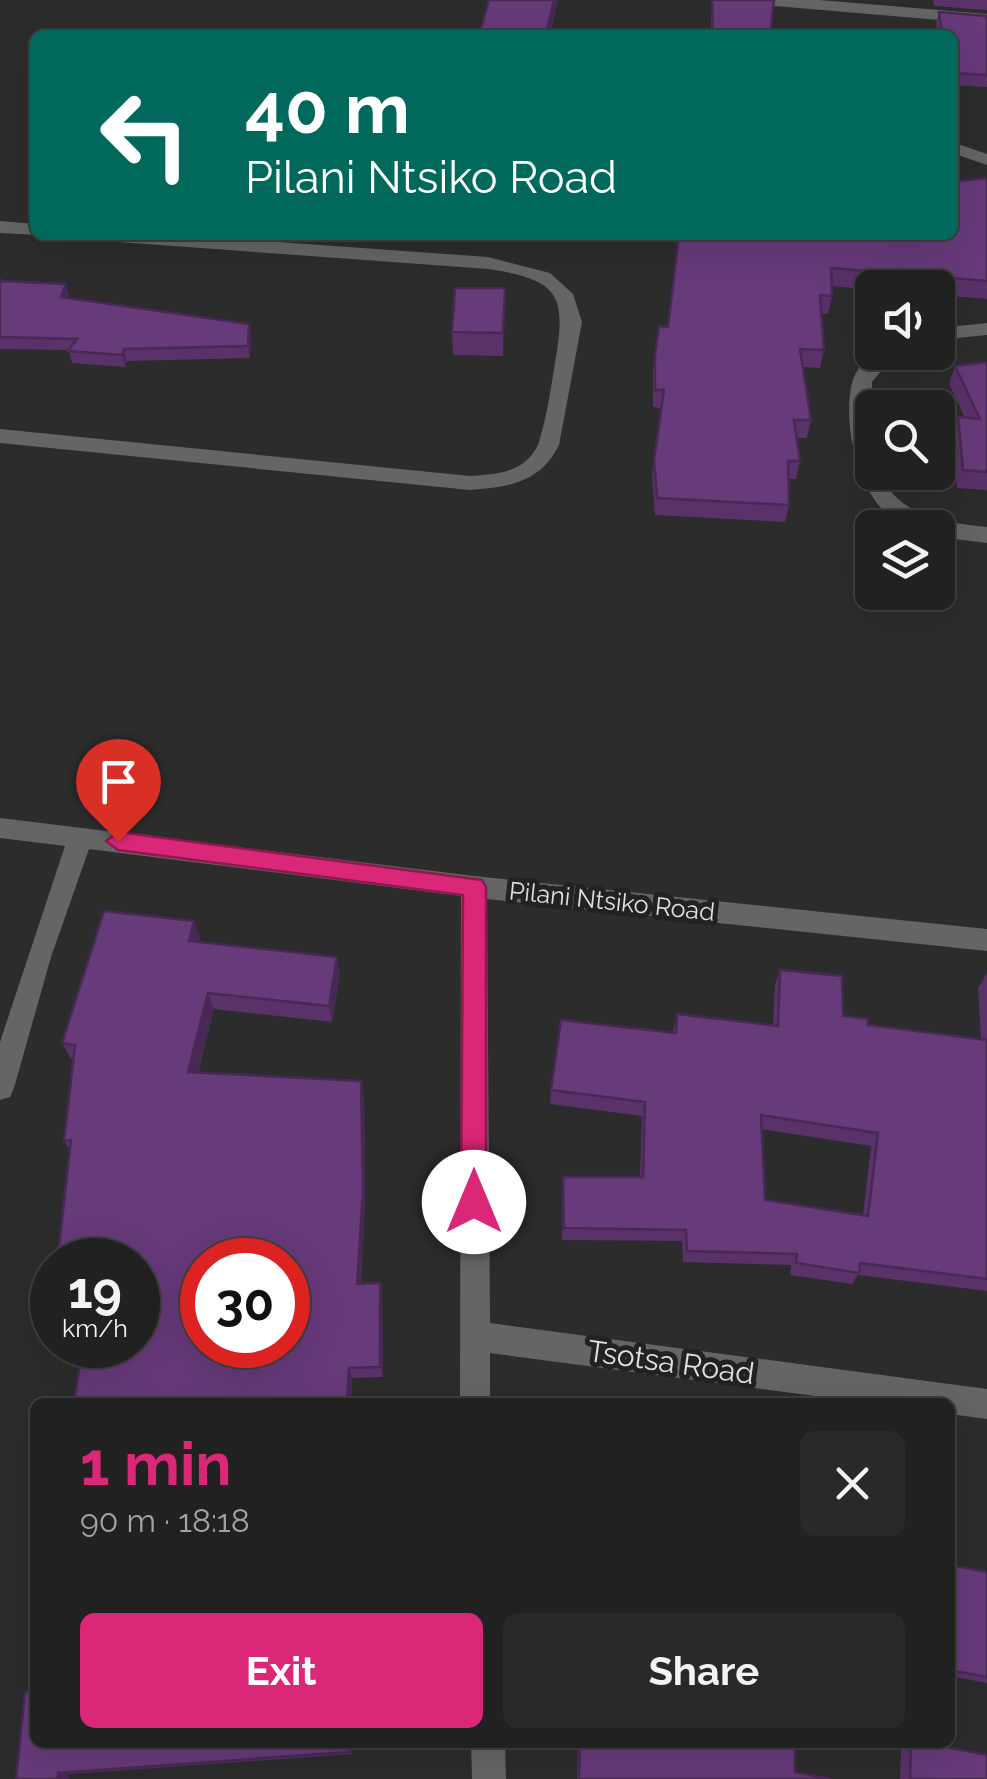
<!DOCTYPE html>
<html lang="en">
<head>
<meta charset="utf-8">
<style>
  body { margin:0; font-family:Raleway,sans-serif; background:#282929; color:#f1f3f6; height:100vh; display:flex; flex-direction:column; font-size:38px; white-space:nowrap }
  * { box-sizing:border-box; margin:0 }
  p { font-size:32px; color:#a2a3a5 }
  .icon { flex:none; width:55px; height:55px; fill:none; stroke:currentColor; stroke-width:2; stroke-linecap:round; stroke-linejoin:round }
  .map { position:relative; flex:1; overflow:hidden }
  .panel { position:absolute; left:30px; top:1398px; width:925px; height:350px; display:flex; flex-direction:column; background:#202120; border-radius:15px; box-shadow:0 10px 40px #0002,0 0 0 2px #3d3e3e }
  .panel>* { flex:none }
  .hud { position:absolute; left:30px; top:30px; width:928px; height:210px; border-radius:15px; box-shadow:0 10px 40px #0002,0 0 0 2px #3d3e3e; background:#00695c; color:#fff; overflow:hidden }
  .tools { position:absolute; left:855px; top:270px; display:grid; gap:20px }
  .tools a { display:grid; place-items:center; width:100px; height:100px; border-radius:15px; background:#202120; box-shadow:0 10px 40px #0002,0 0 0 2px #3d3e3e; font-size:50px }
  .speed { position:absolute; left:30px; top:1238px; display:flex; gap:20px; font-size:50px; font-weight:700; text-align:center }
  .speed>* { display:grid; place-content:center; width:130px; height:130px; border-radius:50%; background:#202120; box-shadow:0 10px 40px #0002,0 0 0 2px #3d3e3e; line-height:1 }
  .speed small { font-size:25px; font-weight:400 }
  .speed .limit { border:15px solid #d22; background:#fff; color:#111 }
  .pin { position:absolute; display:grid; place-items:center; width:85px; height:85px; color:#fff; margin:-102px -42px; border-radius:50% 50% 50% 0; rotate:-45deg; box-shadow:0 0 10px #0007 }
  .pin .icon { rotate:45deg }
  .me { position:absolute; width:110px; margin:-55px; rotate:0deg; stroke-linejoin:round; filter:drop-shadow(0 0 8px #0008) }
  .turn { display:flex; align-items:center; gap:35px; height:210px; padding:0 50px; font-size:45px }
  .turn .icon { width:130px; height:130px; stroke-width:2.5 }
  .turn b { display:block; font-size:70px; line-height:85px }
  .round { display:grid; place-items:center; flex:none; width:105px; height:105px; border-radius:15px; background:#282929 }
  .summary { display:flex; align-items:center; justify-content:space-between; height:170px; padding:0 50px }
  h1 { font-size:60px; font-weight:700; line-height:75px; color:#db2777 }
  .primary-button { display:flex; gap:20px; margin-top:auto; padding:20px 50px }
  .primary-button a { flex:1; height:115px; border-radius:15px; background:#db2777; color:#fff; font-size:40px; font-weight:700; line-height:115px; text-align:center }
  .primary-button a+a { background:#282929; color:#f1f3f6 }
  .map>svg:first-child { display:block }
</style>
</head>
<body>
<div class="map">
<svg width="987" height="1779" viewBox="0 0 987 1779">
  <rect width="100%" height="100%" fill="#2b2c2b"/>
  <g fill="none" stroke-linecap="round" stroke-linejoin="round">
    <path fill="#646564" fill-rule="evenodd" d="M755 0H819L987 14V24L763 5Z
      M952 142 987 154V165L952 153Z
      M0 221 35 224 37 235 0 233Z
      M96 235H182L488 257 550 273 573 294 582 322 559 445C540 483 509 487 470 490L0 443V429L470 476C498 474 524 473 538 445 546 420 550 395 554 369 566 299 565 280 488 269L105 241Z
      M987 323V335L938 340V328Z
      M875 352H897L872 382V472H880C897 517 946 523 987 527V543L938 537V528C930 528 921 529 914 528 861 518 841 427 852 383 855 370 865 361 875 352Z
      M0 818 474 876 987 929V951L487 899 490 1323 987 1389V1419L950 1414V1402H861L490 1353V1402H460L461 896 89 849 51 957 14 1088 10 1097 0 1100V1042L65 846 0 838Z
      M471 1742H505L506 1779H472Z"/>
  </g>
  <path fill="#593269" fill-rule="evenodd" d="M489 0H558L550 35H480Z
    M711 0H774L770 35H711Z
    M933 0H987V10L934 6Z
    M939 12 987 16V87L952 85V35H938L936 23Z
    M987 178V299L938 295V288H872V290L832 286V296L828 314H821L824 350 820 368 803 367 811 420 807 438H797L800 461 796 479H788L789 505 785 522 655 515 652 477 661 408 653 407V372L659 326 668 327Z
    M0 276 1 281 66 284 69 296 68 298 249 324 251 336 250 358 127 361 125 367 72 363 69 350 0 349Z
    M504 311 503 356 453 355 452 332Z
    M987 362V490L957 488 952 435 958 417 965 418 949 384 955 366Z
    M194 921 200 938 199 942 340 974 332 1022 214 1009 198 1073 364 1096 365 1204 361 1284 380 1283 382 1295 383 1377 352 1378 351 1402H74L138 1260H61L58 1256 70 1150 64 1141 73 1059H71L62 1043Z
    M780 970 843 1016 868 1025 981 1039 978 988 987 973V1291L858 1275 852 1284 790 1275 791 1265 683 1262 682 1241 562 1240 563 1177H640L642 1116 550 1104 551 1090 673 1032 677 1014 773 1026 775 985ZM761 1129 871 1146 863 1215 765 1200Z
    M950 1565 987 1572V1683L950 1676Z
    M32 1692 35 1742H352V1754L69 1774V1779H16Z
    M564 1742H795V1772L830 1779H577L578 1746 564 1745Z
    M920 1742 987 1779H900L901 1743Z"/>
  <path fill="#482955" d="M554 0H558L550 35H546Z
    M66 284 69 296 64 309 61 297Z
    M249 324 251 336 250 358 248 346Z
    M124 349 127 361 125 367 122 355Z
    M194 921 200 938 194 958 189 941Z
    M337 957 340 974 332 1022 329 1006Z
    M208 993 214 1009 194 1087 188 1072Z
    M361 1081 364 1096 365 1204 360 1296 357 1284Z
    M380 1283 382 1295 383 1377 380 1367Z
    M349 1368 352 1378 351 1402H347Z
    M348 1742H352V1754L348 1752Z
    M58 1773 69 1774V1779H58Z"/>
  <path fill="#673a7a" stroke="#482955" stroke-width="2.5" fill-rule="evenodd" d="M489 0H554L546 33 480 32Z
    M712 0H774L770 35H713Z
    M939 12 987 16V75L952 73V35H942Z
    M987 178V281L831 268 832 296 820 295 824 350 800 349 811 420H794L800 461H788L789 505 657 498 654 460 664 390H655V355L659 326 668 327 679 235H952V182Z
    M0 281 66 284 61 297 249 324 248 346 124 349 122 355 68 351 77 339 0 337Z
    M455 288H505L503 333 452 332Z
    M987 362V472L963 470 958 417 980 419 955 366Z
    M104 911 194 921 189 941 337 957 329 1006 208 993 188 1072 361 1081 363 1190 357 1284 380 1283V1367L349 1368 347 1402H74L83 1345H138V1260H94L95 1254 58 1256 71 1140 64 1141 75 1045 62 1043ZM202 1260H288V1345H202Z
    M780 970 842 976 843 1016 868 1019V1025L987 1040V1279L860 1263 859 1273 796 1263 797 1254 687 1251 686 1230 564 1228 563 1177H643L645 1102 551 1090 561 1020 676 1033 677 1014 778 1026ZM761 1115 878 1133 868 1216 765 1200Z
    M950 1565 987 1572V1677L950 1670Z
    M35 1667V1742H348V1752L58 1773V1779H16L25 1692H32Z
    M566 1742H795V1772L830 1779H579L580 1744Z
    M911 1742H920L987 1755V1779H910Z"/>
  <path fill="#db2777" stroke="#8e194d" stroke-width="2.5" d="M118 832 482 880 486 887V1202L483 1211 474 1214 464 1211 461 1202 463 895 118 850 106 841Z"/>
  <g text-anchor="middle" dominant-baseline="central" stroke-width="10" stroke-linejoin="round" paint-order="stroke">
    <g font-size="25" fill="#dedfde" stroke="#212321">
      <text transform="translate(612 901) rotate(6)">Pilani Ntsiko Road</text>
    </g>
    <g font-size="30" fill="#dedfde" stroke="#212321">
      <text transform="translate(671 1362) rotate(8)">Tsotsa Road</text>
    </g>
  </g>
</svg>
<div class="tools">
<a><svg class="icon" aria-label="sound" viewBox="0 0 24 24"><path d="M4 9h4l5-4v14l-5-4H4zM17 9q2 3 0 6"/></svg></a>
<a><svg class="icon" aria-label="search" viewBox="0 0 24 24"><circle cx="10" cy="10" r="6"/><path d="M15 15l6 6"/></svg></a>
<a><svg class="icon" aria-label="layers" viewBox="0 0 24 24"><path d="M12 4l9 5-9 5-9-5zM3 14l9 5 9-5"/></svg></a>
</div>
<div class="speed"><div>19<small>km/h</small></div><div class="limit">30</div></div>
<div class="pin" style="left:118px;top:841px;background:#d93025"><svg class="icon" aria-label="arrive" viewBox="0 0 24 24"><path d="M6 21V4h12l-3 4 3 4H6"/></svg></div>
<svg class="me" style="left:474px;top:1202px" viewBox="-20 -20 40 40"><circle r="19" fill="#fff"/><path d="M0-13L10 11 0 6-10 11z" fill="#db2777"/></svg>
<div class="hud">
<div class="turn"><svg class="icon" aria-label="left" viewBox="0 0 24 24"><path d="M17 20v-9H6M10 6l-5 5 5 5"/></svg><div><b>40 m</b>Pilani Ntsiko Road</div></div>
</div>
<section class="panel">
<div class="summary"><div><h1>1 min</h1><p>90 m · 18:18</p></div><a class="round"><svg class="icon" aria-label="close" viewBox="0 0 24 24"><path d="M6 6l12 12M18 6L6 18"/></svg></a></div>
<div class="primary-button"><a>Exit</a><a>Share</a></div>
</section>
</div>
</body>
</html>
